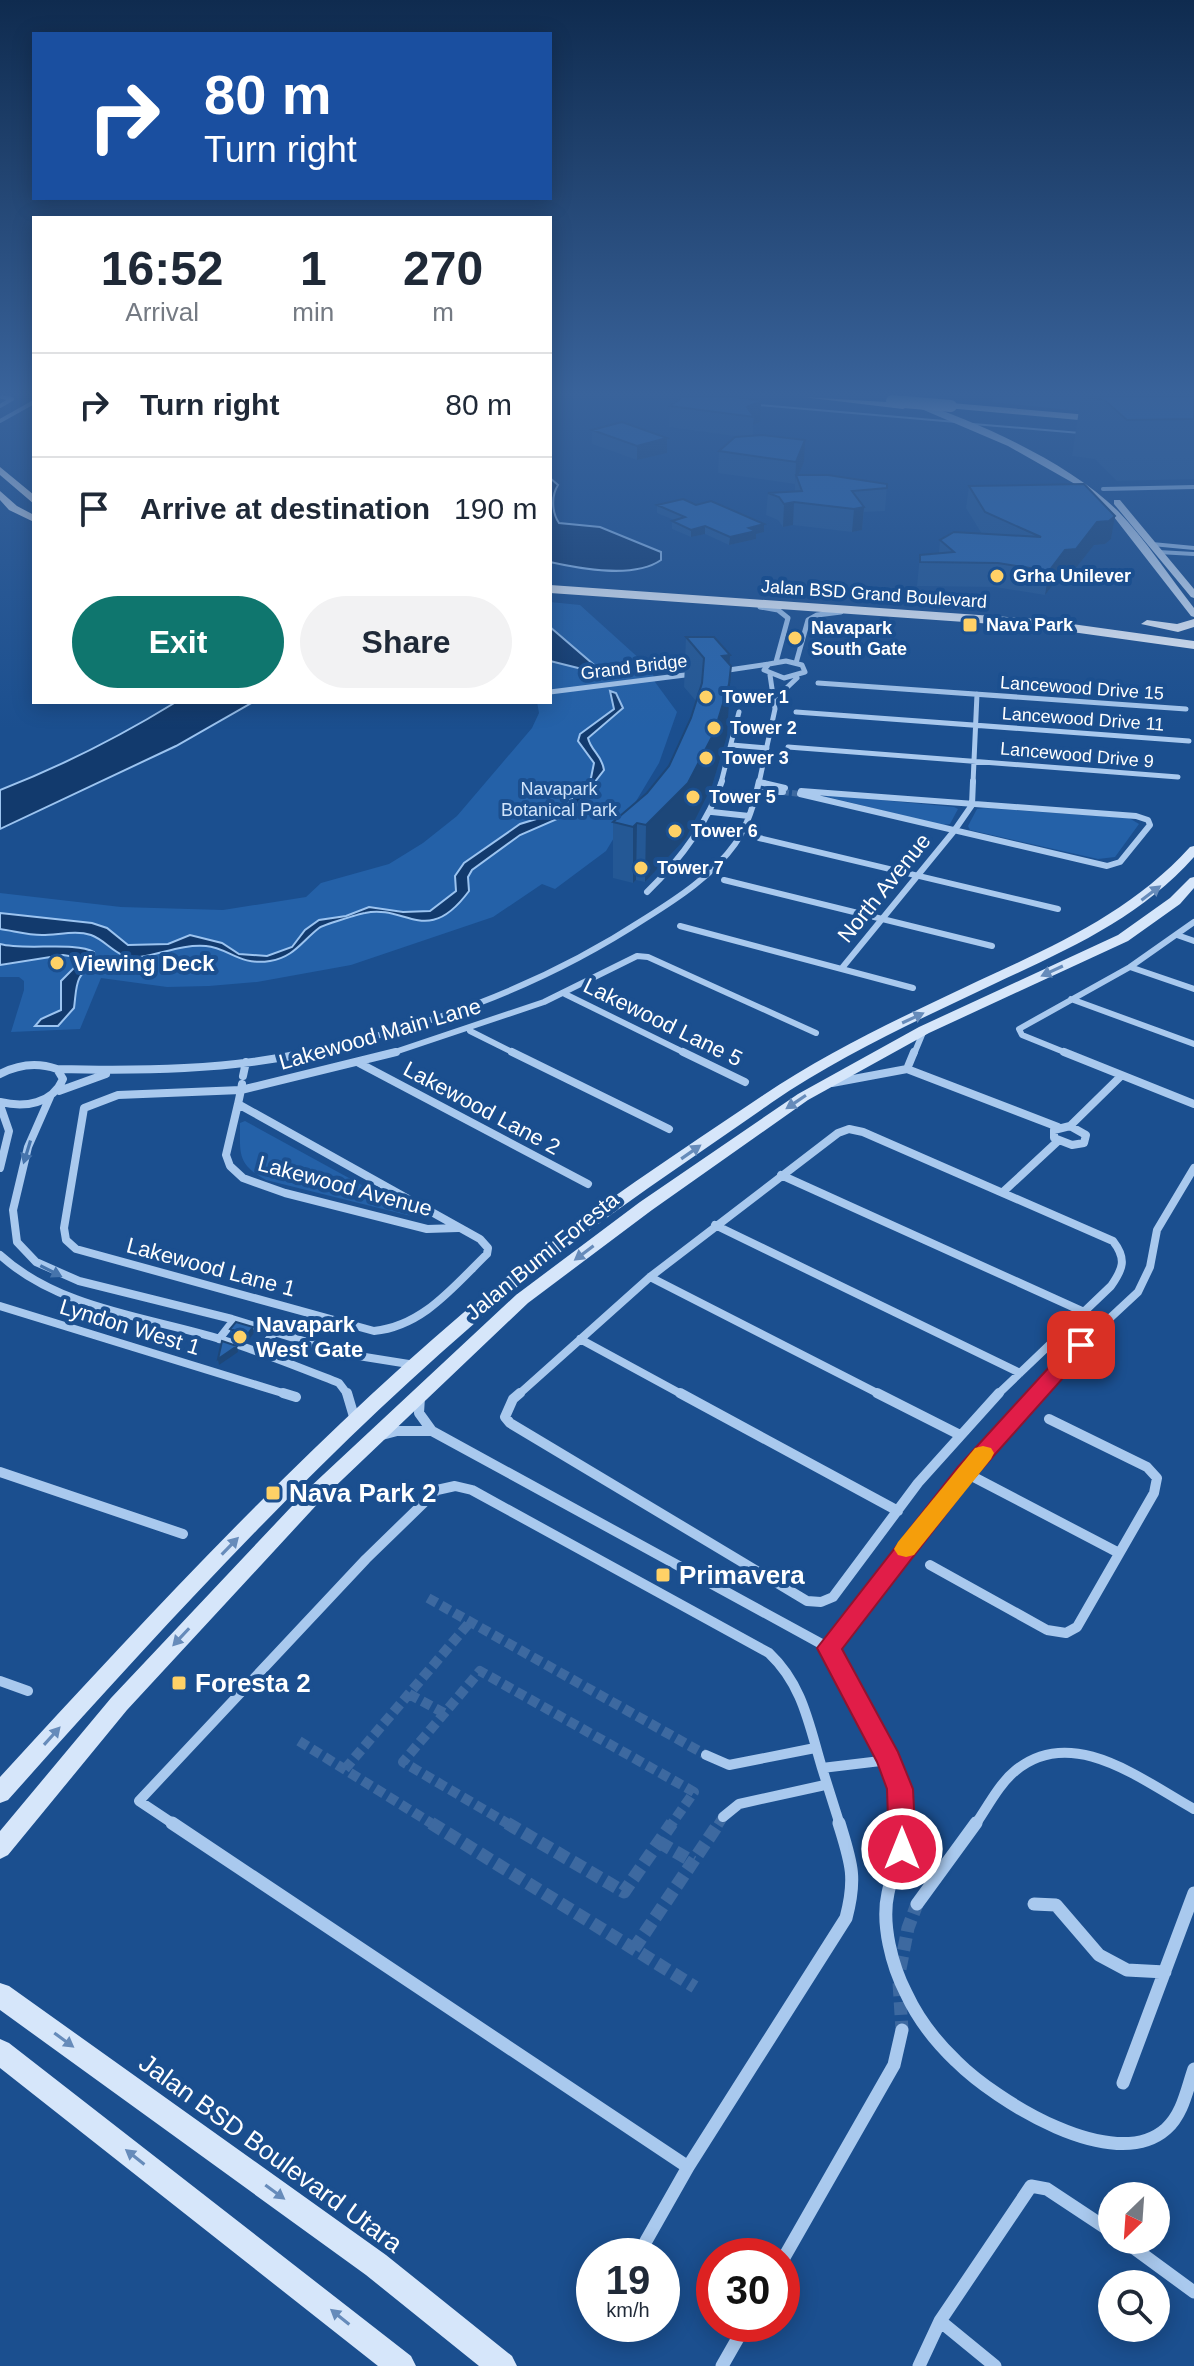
<!DOCTYPE html>
<html lang="en">
<head>
<meta charset="utf-8">
<style>
  body { margin:0; font-family:Helvetica,sans-serif; background:#f2f2f3; color:#1f2937; height:100vh; display:flex; flex-direction:column; font-size:30px; white-space:nowrap }
  * { box-sizing:border-box; margin:0 }
  p { font-size:26px; color:#747a83 }
  .icon { flex:none; width:44px; height:44px; fill:none; stroke:currentColor; stroke-width:2; stroke-linecap:round; stroke-linejoin:round }
  .map { position:relative; flex:1; overflow:hidden }
  .drawer { position:absolute; left:32px; top:216px; width:520px; height:488px; display:flex; flex-direction:column; background:#fff; border-radius:0px; box-shadow:0 4px 20px #0003 }
  .drawer>* { flex:none }
  .guide { position:absolute; left:32px; top:32px; width:520px; height:168px; border-radius:0px; box-shadow:0 4px 20px #0003; background:#1a4fa0; color:#fff; overflow:hidden }
  .needle { width:52px; rotate:205deg }
  .controls { position:absolute; left:1098px; top:2182px; display:grid; gap:16px }
  .controls a { display:grid; place-items:center; width:72px; height:72px; border-radius:50%; background:#fff; box-shadow:0 4px 20px #0003; font-size:40px }
  .speed { position:absolute; left:576px; top:2238px; display:flex; gap:16px; font-size:40px; font-weight:700; text-align:center }
  .speed>* { display:grid; place-content:center; width:104px; height:104px; border-radius:50%; background:#fff; box-shadow:0 4px 20px #0003; line-height:1 }
  .speed small { font-size:20px; font-weight:400 }
  .speed .limit { border:12px solid #d22; background:#fff; color:#111 }
  .pin { position:absolute; display:grid; place-items:center; width:68px; height:68px; color:#fff; margin:-34px; border-radius:16px; box-shadow:0 4px 12px #0006 }
  .me { position:absolute; width:88px; margin:-44px; rotate:0deg; stroke-linejoin:round; filter:drop-shadow(0 0 6px #0008) }
  .turn { display:flex; align-items:center; gap:28px; height:168px; padding:0 40px; font-size:36px }
  .turn .icon { width:104px; height:104px; stroke-width:2.5 }
  .turn b { display:block; font-size:56px; line-height:68px }
  .eta { display:flex; justify-content:space-evenly; align-items:center; height:136px; text-align:center }
  .eta b { font-size:48px; font-weight:600; line-height:56px }
  .action { display:flex; gap:16px; margin-top:auto; padding:16px 40px }
  .action a { flex:1; height:92px; border-radius:48px; background:#0f766e; color:#fff; font-size:32px; font-weight:600; line-height:92px; text-align:center }
  .action a+a { background:#f2f2f3; color:#1f2937 }
  ul { padding:0; list-style:none }
  li { display:flex; align-items:center; gap:24px; height:104px; padding:0 40px; border-top:2px solid #e0e1e3 }
  li div { flex:1 }
  li b { display:block; font-size:30px }
  li em { font-style:normal }
  .map>svg:first-child { display:block }
</style>
</head>
<body>
<div class="map">
<svg width="1194" height="2366" viewBox="0 0 1194 2366">
  <rect width="100%" height="100%" fill="#1b4f8f"/>
  <path fill="#2461a8" d="M994 397H1194L1109 414 992 402Z
    M550 602 580 605 652 670 655 682 677 712 659 763 606 851 555 889 542 884 493 917 351 965 257 982 209 986 167 987 101 978 80 1029 11 1032 24 990V981L19 977H0V893L121 907 223 910 306 897 321 883 389 864 423 843 457 816 532 728 539 713 537 702H550Z
    M827 795 954 807 958 809 950 824 942 825 824 796Z
    M985 808 1129 818 1139 824 1115 857 1098 859 970 830 968 826 977 809Z
    M245 1121 411 1212V1216L266 1180C237 1164 240 1154 240 1123Z"/>
  <path fill="#123a6d" stroke="#9cc4f0" stroke-width="2" d="M550 478 558 485C551 496 552 513 559 523L600 527 661 552V560C634 579 581 569 550 562Z
    M550 627 600 670 603 675 600 678 590 671 550 661Z
    M610 691 616 693 623 708 588 738C591 751 602 755 604 770L571 813 520 835 472 870 468 877 469 891C427 948 406 904 365 913 359 914 323 925 319 928 301 942 294 957 270 961 239 966 229 948 206 946 183 944 161 954 140 957 118 961 108 941 91 935 76 930 58 935 42 935 28 935 14 931 0 929V913L92 923 107 928 128 945 168 944 190 935 222 943 239 954 267 956 292 947 305 930 319 920 346 916 369 907 403 912 430 911 456 891 455 876 464 863 520 824 559 812 591 778 594 763 578 741 580 734 614 709Z
    M176 702H253L176 746 0 829V790C62 766 119 737 176 702Z
    M0 944C24 951 75 941 94 952L96 963C74 975 77 986 74 1008L58 1026H35L41 1019 61 1010V981L77 965 76 957 63 955 0 965Z"/>
  <g fill="none" stroke-linecap="round" stroke-linejoin="round">
    <path stroke="#9cc4f0" stroke-width="2" d="M758 405 956 422
      M973 424 1080 433"/>
    <path stroke="#3d69a0" stroke-width="6" stroke-dasharray="6 3" stroke-linecap="butt" d="M783 792 800 794"/>
    <path stroke="#3d69a0" stroke-width="10" stroke-dasharray="10 5" stroke-linecap="butt" d="M428 1598 706 1755
      M409 1694 444 1713
      M299 1741 434 1825
      M345 1769 470 1622
      M510 1825 403 1762 480 1671 694 1792 671 1825
      M718 1825 723 1817"/>
    <path stroke="#3d69a0" stroke-width="13" stroke-dasharray="13 6" stroke-linecap="butt" d="M431 1823 695 1987
      M507 1823 624 1892 672 1823
      M659 1842 693 1862
      M634 1949 719 1823
      M900 1969 908 1928 917 1904
      M899 1983 902 2030"/>
    <path stroke="#a9c9ee" stroke-width="4" d="M0 406 12 399 2 397
      M0 421 34 402
      M1103 489 1194 487
      M1152 544 1194 548
      M1158 552 1194 554"/>
    <path stroke="#a9c9ee" stroke-width="5" d="M760 607 778 610 788 618 776 662
      M786 661 802 665 805 672 784 678 764 670 769 664Z
      M796 663 808 620 817 615 841 612
      M722 671 769 664
      M818 683 1186 709
      M550 692 693 674
      M777 697 797 678
      M796 712 1189 741
      M732 745 767 748
      M788 747 1178 777
      M759 782 765 783
      M721 783 739 712
      M759 783 775 709 770 675
      M973 783 977 694"/>
    <path stroke="#a9c9ee" stroke-width="6" d="M759 782 785 788
      M801 791 1136 816 1148 820 1150 825 1120 862 1107 866 800 794Z
      M757 792H783
      M712 812 749 816
      M759 838 1058 909
      M724 880 992 946
      M647 892C680 860 707 825 722 781
      M680 926 913 988
      M1177 935 1194 941
      M1130 967 1194 989
      M842 968 954 831 972 805 973 781
      M565 994 687 1054
      M1071 999 1194 1044
      M470 1031 516 1054
      M301 1054C428 1027 537 989 646 918 678 898 713 875 735 844 748 825 754 804 759 781
      M389 1054 544 1002 637 956 648 957 816 1033
      M914 1054 924 1030
      M1069 1054 1022 1035 1019 1029 1130 967 1194 922"/>
    <path stroke="#a9c9ee" stroke-width="8" d="M512 1052 669 1129
      M683 1052 745 1082
      M1064 1052 1194 1104
      M359 1063 588 1184
      M57 1069C142 1071 227 1070 311 1052
      M907 1069 1058 1127
      M0 1074C19 1064 37 1062 57 1069L63 1079C52 1104 25 1108 0 1102
      M243 1076 246 1062
      M832 1083 907 1069 914 1052
      M241 1090 238 1104 480 1239 488 1248 487 1254C453 1287 423 1326 374 1331L76 1249 66 1240 64 1228 84 1108 118 1095Z
      M241 1090 242 1084
      M241 1090 396 1052
      M59 1091 106 1074
      M50 1097 28 1147 13 1210 17 1242 36 1262 79 1281 232 1319 346 1354 415 1365
      M238 1104 226 1155 230 1166 243 1178 285 1193 427 1229 458 1228
      M0 1105 9 1131 0 1168
      M1070 1126 1086 1135 1084 1143 1072 1145 1054 1138V1130Z
      M1070 1126 1121 1076
      M781 1175 1084 1312
      M1003 1192 1058 1141
      M715 1225 1020 1373
      M0 1255C59 1309 149 1317 223 1340 262 1352 301 1368 339 1383L348 1395
      M650 1277 881 1395
      M0 1306 289 1395
      M219 1339 234 1320
      M580 1339 683 1395
      M259 1351 275 1332
      M518 1395 650 1277 838 1133 849 1129 863 1132 1113 1241C1127 1259 1123 1269 1111 1286L997 1395
      M1036 1395 1081 1345 1138 1292 1150 1267 1157 1230 1194 1168"/>
    <path stroke="#a9c9ee" stroke-width="10" d="M283 1393 296 1397
      M347 1393 355 1420
      M520 1393 513 1399 505 1417 510 1423 807 1601 821 1602 833 1597 918 1483 999 1393
      M680 1393 898 1511
      M877 1393 960 1435
      M420 1397 419 1413 432 1431 829 1648
      M382 1435 397 1431H432
      M0 1472 183 1534
      M966 1473 1119 1553
      M930 1565 1047 1630 1066 1633 1077 1627 1154 1493 1157 1478 1147 1467 1049 1419
      M829 1648C860 1703 902 1759 904 1825
      M829 1648 966 1473 1038 1393
      M0 1681 28 1691
      M706 1755 729 1765 815 1748
      M723 1817 739 1804 825 1785
      M175 1825 139 1801 366 1559 437 1490 455 1486 472 1490 769 1653C803 1685 809 1725 822 1768
      M840 1825 822 1768 889 1760
      M975 1825C987 1808 999 1784 1015 1771 1072 1723 1143 1781 1194 1809"/>
    <path stroke="#a9c9ee" stroke-width="13" d="M172 1823 688 2167
      M904 1823C904 1849 893 1869 888 1893 881 1924 892 1966 906 1993 918 2019 936 2042 956 2061 996 2101 1114 2175 1166 2129 1183 2114 1187 2089 1194 2069
      M917 1904 976 1823
      M1034 1904 1056 1905 1099 1955 1127 1970 1165 1972
      M1123 2083 1194 1893
      M1123 2240 1194 2292
      M646 2241 688 2167 846 1918C857 1877 851 1862 839 1823
      M782 2261 894 2065 902 2030
      M940 2321 995 2366
      M722 2366 746 2324
      M919 2366 940 2321 1031 2186 1047 2189 1112 2232"/>
    <path fill="#d6e6fa" fill-rule="evenodd" d="M915 401C981 423 1069 463 1118 511 1146 540 1169 576 1194 608V617L1191 616 1114 517 1082 488 1008 446 912 405Z
      M1114 500H1120L1194 589V598L1191 597 1114 504Z
      M1194 846V857C1140 918 1067 950 994 984 918 1020 841 1055 771 1103 681 1166 588 1226 504 1298 324 1450 165 1624 8 1800L0 1803V1777C157 1606 315 1435 494 1287 579 1218 671 1157 762 1096 830 1050 904 1016 978 981 1056 945 1131 912 1190 847Z
      M1194 877V888L1180 904 1128 941 929 1033 808 1100 652 1210 528 1303 323 1498 127 1710 8 1855 0 1859V1831L111 1698 309 1488 516 1295 640 1202 798 1094 919 1027 1118 935 1170 898 1190 878Z
      M0 1983 9 1986 386 2255 512 2356 517 2366H479L366 2275 0 2010Z
      M0 2039 9 2043 411 2356 416 2366H378L0 2068Z"/>
    <path fill="#f0f6ff" fill-rule="evenodd" d="M0 467 34 495V504L0 475Z
      M0 491 17 506 34 515V522L9 510 0 500Z
      M550 585 1036 619 1194 641V649L1036 627 550 593Z
      M1194 619V627L1178 632 1141 624 1147 620 1177 624Z"/>
    <path fill="#fff" fill-rule="evenodd" d="M803 397 903 403 909 406 903 409Z
      M951 403 1112 417 1118 420 1112 423 947 408 945 406Z"/>
    <path stroke="#fff" stroke-width="12" d="M892 401 951 406"/>
  </g>
  <path fill="#245895" d="M678 397H737L761 401 760 422 753 425V436L804 462 798 475 887 484 885 511 864 512 862 530 852 532 793 525 783 527 778 520 766 515 768 493 795 491V481V484L718 473 719 451 742 437 669 427 670 406 678 400Z
    M1081 397H1194V479L1117 481 1095 459 1072 456Z
    M592 430 667 438V453L637 460 592 444Z
    M969 486 1115 516 1111 539 1105 544 1094 545 1072 573 1061 574 1045 595 995 587 917 586 920 555 939 553 940 540 982 534 966 508Z
    M657 505 764 532 756 534V539L729 545 705 534 691 537 672 529V521L674 520 657 513Z
    M686 637 729 664 727 736 712 786 686 838 645 882 636 880 633 883 613 878V822L647 793 669 766 691 718 696 701 684 687Z
    M253 1327 254 1333 248 1341 231 1335 230 1329Z"/>
  <path fill="#1d4779" d="M761 401 760 422 753 425 754 417 747 407Z
    M667 438V453L637 460V446Z
    M805 440 804 462 797 478 796 475 795 484 796 462Z
    M794 502 793 525 783 527 784 504Z
    M864 507 862 530 852 532 854 509Z
    M1115 516 1111 539 1105 544 1094 545 1072 573 1061 574 1045 595 1049 571 1065 550 1097 522Z
    M764 524V532L756 534V539L729 545 730 537 749 528Z
    M705 526V534L691 537V530Z
    M730 655 728 689 731 666 727 736 712 786 686 838 645 882 646 825 722 656Z
    M637 823 636 880 633 883V827Z
    M253 1327 254 1333 248 1341 247 1335Z
    M237 1346 238 1352 219 1365 218 1359Z"/>
  <path fill="#2a66ad" stroke="#1d4779" stroke-width="2" d="M680 397H737L761 401 747 407 754 417 670 406 680 399Z
    M1088 397H1194V419L1127 420 1104 400Z
    M622 422 667 438 637 446 592 430Z
    M762 435 805 440 796 462 719 451 735 437Z
    M796 475H828L887 484V488L852 491 864 507 854 509 794 502 784 504 779 497 768 493 802 491Z
    M1084 484 1115 516 1109 521 1097 522 1076 549 1065 550 1049 571 998 563 920 562V555L954 552 940 540 954 532 1041 537 985 512 969 486Z
    M683 499 696 505 711 501 764 524 749 528 756 531 730 537 705 526 691 530 672 521 685 517 657 505Z
    M686 637H714L730 655 722 656 731 666 729 684 714 733 688 783 646 825 637 823 633 827 613 822 647 793 669 766 691 718 702 683 704 658Z
    M236 1322 253 1327 247 1335 230 1329Z
    M222 1341 237 1346 218 1359Z"/>
  <defs><path id="oneway-solid" d="M-6-.8H1V-3.2L6.5 0L1 3.2V.8H-6Z" transform="scale(2)"/></defs>
  <g fill="#668bba">
    <use href="#oneway-solid" transform="translate(1151 893) rotate(-37)"/>
    <use href="#oneway-solid" transform="translate(1052 971) rotate(155)"/>
    <use href="#oneway-solid" transform="translate(913 1018) rotate(-25)"/>
    <use href="#oneway-solid" transform="translate(796 1102) rotate(146)"/>
    <use href="#oneway-solid" transform="translate(691 1152) rotate(-35)"/>
    <use href="#oneway-solid" transform="translate(584 1253) rotate(143)"/>
    <use href="#oneway-solid" transform="translate(230 1546) rotate(-46)"/>
    <use href="#oneway-solid" transform="translate(181 1637) rotate(133)"/>
    <use href="#oneway-solid" transform="translate(52 1736) rotate(-48)"/>
    <use href="#oneway-solid" transform="translate(64 2040) rotate(36)"/>
    <use href="#oneway-solid" transform="translate(135 2157) rotate(-142)"/>
    <use href="#oneway-solid" transform="translate(275 2192) rotate(36)"/>
    <use href="#oneway-solid" transform="translate(340 2317) rotate(-141)"/>
  </g>
  <g fill="#4674ac">
    <use href="#oneway-solid" transform="translate(27 1152) rotate(107)"/>
    <use href="#oneway-solid" transform="translate(51 1271) rotate(27)"/>
  </g>
  <linearGradient id="sky" x2="0" y2="1"><stop stop-color="#0f2b4f"/><stop offset="0.54" stop-color="#39639b"/><stop offset="1" stop-color="#39639b" stop-opacity="0"/></linearGradient>
  <rect width="1194" height="729" fill="url(#sky)"/>
  <path fill="#e11d48" stroke="#92132f" stroke-width="2" d="M1081 1338 1088 1340 1091 1345 1088 1350 973 1479 842 1649 898 1752 913 1789 916 1849 912 1858 902 1861 893 1858 889 1849 887 1789 877 1762 817 1648 958 1467 1074 1340Z"/>
  <path fill="#f59e0b" d="M983 1446 991 1448 994 1453 991 1459 914 1555 906 1557 898 1555 894 1549 898 1542 975 1448Z"/>
  <g fill="#ffd166" stroke="#1b4f8f" stroke-width="3">
    <circle cx="997" cy="576" r="8"/>
    <rect x="962" y="617" width="16" height="16" rx="4"/>
    <circle cx="795" cy="638" r="8"/>
    <circle cx="706" cy="697" r="8"/>
    <circle cx="714" cy="728" r="8"/>
    <circle cx="706" cy="758" r="8"/>
    <circle cx="693" cy="797" r="8"/>
    <circle cx="675" cy="831" r="8"/>
    <circle cx="641" cy="868" r="8"/>
    <circle cx="57" cy="963" r="8"/>
    <circle cx="240" cy="1337" r="8"/>
    <rect x="265" y="1485" width="16" height="16" rx="4"/>
    <rect x="655" y="1567" width="16" height="16" rx="4"/>
    <rect x="171" y="1675" width="16" height="16" rx="4"/>
  </g>
  <g text-anchor="middle" dominant-baseline="central" stroke-width="8" stroke-linejoin="round" paint-order="stroke">
    <g font-size="18" font-weight="bold" fill="#fff" stroke="#1b4f8f" text-anchor="start">
      <text x="1013" y="576">Grha Unilever</text>
      <text x="986" y="625">Nava Park</text>
      <text x="811" y="628">Navapark<tspan x="811" dy="21">South Gate</tspan></text>
      <text x="722" y="697">Tower 1</text>
      <text x="730" y="728">Tower 2</text>
      <text x="722" y="758">Tower 3</text>
      <text x="709" y="797">Tower 5</text>
      <text x="691" y="831">Tower 6</text>
      <text x="657" y="868">Tower 7</text>
    </g>
    <g font-size="18" fill="#fff" stroke="#1b4f8f">
      <text transform="translate(874 594) rotate(4)">Jalan BSD Grand Boulevard</text>
      <text transform="translate(634 667) rotate(-7)">Grand Bridge</text>
      <text transform="translate(1082 688) rotate(4)">Lancewood Drive 15</text>
      <text transform="translate(1083 719) rotate(4)">Lancewood Drive 11</text>
      <text transform="translate(1077 755) rotate(5)">Lancewood Drive 9</text>
    </g>
    <g font-size="18" fill="#cfe3fa" stroke="#1b4f8f">
      <text x="559" y="789">Navapark<tspan x="559" dy="21">Botanical Park</tspan></text>
    </g>
    <g font-size="22" fill="#fff" stroke="#1b4f8f">
      <text transform="translate(884 888) rotate(-51)">North Avenue</text>
      <text transform="translate(663 1022) rotate(26)">Lakewood Lane 5</text>
      <text transform="translate(380 1034) rotate(-16)">Lakewood Main Lane</text>
      <text transform="translate(482 1108) rotate(28)">Lakewood Lane 2</text>
      <text transform="translate(345 1186) rotate(15)">Lakewood Avenue</text>
      <text transform="translate(542 1256) rotate(-39)">Jalan Bumi Foresta</text>
      <text transform="translate(211 1267) rotate(15)">Lakewood Lane 1</text>
      <text transform="translate(130 1327) rotate(17)">Lyndon West 1</text>
    </g>
    <g font-size="22" font-weight="bold" fill="#fff" stroke="#1b4f8f" text-anchor="start">
      <text x="73" y="963">Viewing Deck</text>
      <text x="256" y="1324">Navapark<tspan x="256" dy="25">West Gate</tspan></text>
    </g>
    <g font-size="26" font-weight="bold" fill="#fff" stroke="#1b4f8f" text-anchor="start">
      <text x="289" y="1493">Nava Park 2</text>
      <text x="679" y="1575">Primavera</text>
      <text x="195" y="1683">Foresta 2</text>
    </g>
    <g font-size="26" fill="#fff" stroke="#1b4f8f">
      <text transform="translate(271 2153) rotate(36)">Jalan BSD Boulevard Utara</text>
    </g>
  </g>
</svg>
<div class="controls">
<a><svg class="needle" viewBox="-14 -14 28 28"><path d="M0-13l5 13h-10z" fill="#e53935"/><path d="M0 13l5-13h-10z" fill="#747a83"/></svg></a>
<a><svg class="icon" aria-label="search" viewBox="0 0 24 24"><circle cx="10" cy="10" r="6"/><path d="M15 15l6 6"/></svg></a>
</div>
<div class="speed"><div>19<small>km/h</small></div><div class="limit">30</div></div>
<div class="pin" style="left:1081px;top:1345px;background:#d93025"><svg class="icon" aria-label="arrive" viewBox="0 0 24 24"><path d="M6 21V4h12l-3 4 3 4H6"/></svg></div>
<svg class="me" style="left:902px;top:1849px" viewBox="-20 -20 40 40"><circle r="17" fill="#e11d48" stroke="#fff" stroke-width="3"/><path d="M0-11L8 9 0 5-8 9z" fill="#fff"/></svg>
<div class="guide">
<div class="turn"><svg class="icon" aria-label="right" viewBox="0 0 24 24"><path d="M7 20v-9h11M14 6l5 5-5 5"/></svg><div><b>80 m</b>Turn right</div></div>
</div>
<section class="drawer">
<div class="eta">
<div><b>16:52</b><p>Arrival</p></div>
<div><b>1</b><p>min</p></div>
<div><b>270</b><p>m</p></div>
</div>
<ul>
<li><svg class="icon" aria-label="right" viewBox="0 0 24 24"><path d="M7 20v-9h11M14 6l5 5-5 5"/></svg><div><b>Turn right</b></div><em>80 m</em></li>
<li><svg class="icon" aria-label="arrive" viewBox="0 0 24 24"><path d="M6 21V4h12l-3 4 3 4H6"/></svg><div><b>Arrive at destination</b></div><em>190 m</em></li>
</ul>
<div class="action"><a>Exit</a><a>Share</a></div>
</section>
</div>
</body>
</html>
